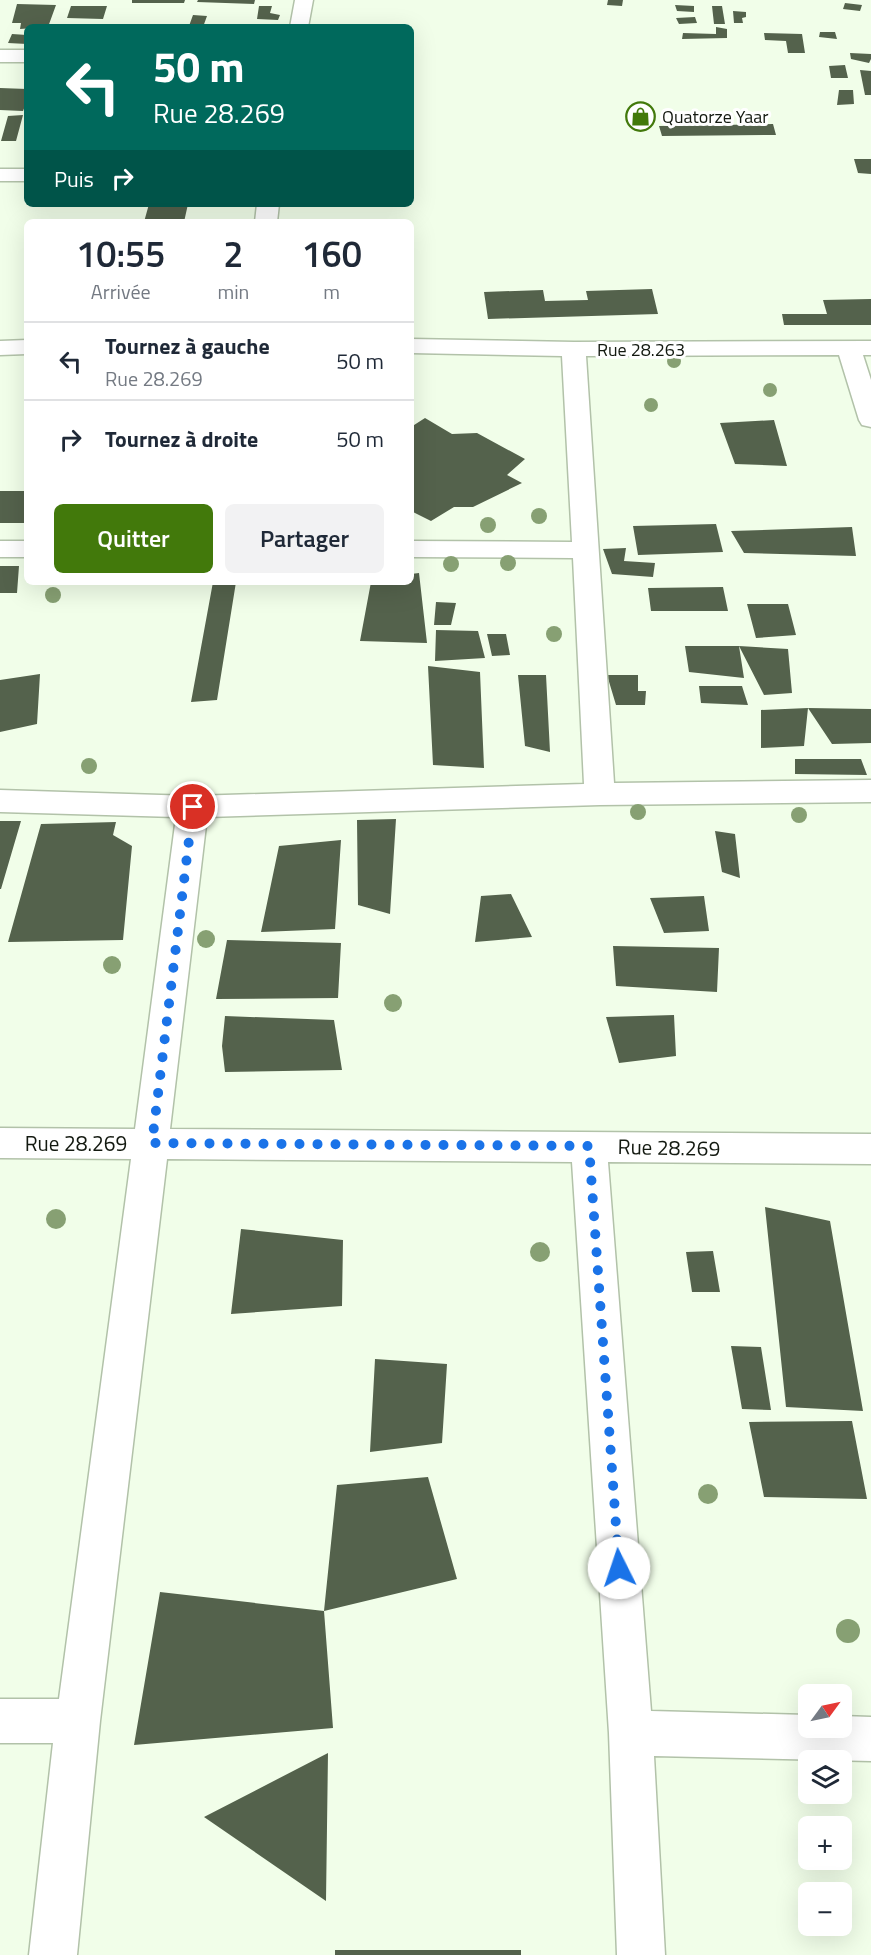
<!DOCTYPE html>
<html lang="fr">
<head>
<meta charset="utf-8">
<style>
  body { margin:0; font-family:"Titillium Web",sans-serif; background:#f2f2f3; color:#1f2937; height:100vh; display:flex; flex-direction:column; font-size:22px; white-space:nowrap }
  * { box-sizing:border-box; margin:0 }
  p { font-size:20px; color:#747a83 }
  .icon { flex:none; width:33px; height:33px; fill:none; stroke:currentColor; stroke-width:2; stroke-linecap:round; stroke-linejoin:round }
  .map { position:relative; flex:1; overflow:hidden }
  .side { position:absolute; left:24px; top:219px; width:390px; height:366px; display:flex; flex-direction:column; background:#fff; border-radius:9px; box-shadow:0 6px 24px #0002 }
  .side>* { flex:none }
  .banner { position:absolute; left:24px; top:24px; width:390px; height:183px; border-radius:9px; box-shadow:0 6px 24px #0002; background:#00695c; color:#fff; overflow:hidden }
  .needle { width:39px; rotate:57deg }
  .controls { position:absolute; left:798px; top:1684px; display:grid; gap:12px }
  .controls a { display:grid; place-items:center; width:54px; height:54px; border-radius:9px; background:#fff; box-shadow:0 6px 24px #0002; font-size:30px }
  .pin { position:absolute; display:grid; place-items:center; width:51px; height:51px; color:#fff; margin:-26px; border:3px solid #fff; border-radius:50%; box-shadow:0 2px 6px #0007 }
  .me { position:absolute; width:66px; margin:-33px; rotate:356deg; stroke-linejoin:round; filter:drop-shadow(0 0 4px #0008) }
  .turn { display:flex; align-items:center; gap:21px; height:126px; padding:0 30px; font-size:27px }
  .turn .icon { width:78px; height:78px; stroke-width:2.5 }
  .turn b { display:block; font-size:42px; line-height:51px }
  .then { display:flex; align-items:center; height:57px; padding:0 30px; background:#0003; gap:12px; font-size:22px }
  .eta { display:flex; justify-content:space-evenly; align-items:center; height:102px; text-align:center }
  .eta b { font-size:36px; font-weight:600; line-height:42px }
  .primary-button { display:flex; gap:12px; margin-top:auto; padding:12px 30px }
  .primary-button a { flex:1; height:69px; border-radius:9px; background:#42790b; color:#fff; font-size:24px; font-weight:600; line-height:69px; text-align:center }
  .primary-button a+a { background:#f2f2f3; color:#1f2937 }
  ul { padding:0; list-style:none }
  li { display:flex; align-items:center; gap:18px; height:78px; padding:0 30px; border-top:2px solid #e0e1e3 }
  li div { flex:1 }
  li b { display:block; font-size:22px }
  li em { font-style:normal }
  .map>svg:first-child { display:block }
</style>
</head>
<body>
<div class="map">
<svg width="871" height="1955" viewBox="0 0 871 1955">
  <rect width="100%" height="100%" fill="#f1fee9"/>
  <path fill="#54624c" d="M132 0H185L184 3H132Z
    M198 0H255L254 4 197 2Z
    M608 0H623L622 6 607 5Z
    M845 3 862 5 860 11 843 9Z
    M17 4 56 5 48 27 20 29 21 23H12Z
    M675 5 694 6V12L677 11Z
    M71 6H107L103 19 67 18Z
    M259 6H272L270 13 280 15 278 20 257 19Z
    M712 6H722L725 24H714Z
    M733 11 746 12V17L742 18 743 23H734Z
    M193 15 207 16 203 27 189 26Z
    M695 17 697 23 679 24 676 18Z
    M716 27 727 29V38L682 39 683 33 716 34Z
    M820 32H835L837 39 819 37Z
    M764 33 802 34 805 53H788L786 41 765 40Z
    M12 34 27 35V44L8 43Z
    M850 53 871 54V59L869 63 851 59Z
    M845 65 848 78H831L829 66Z
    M860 70 871 71V95H865Z
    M0 88 27 89V101L23 111 0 110Z
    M839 90H853L854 104 837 105Z
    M23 115 16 141H1L8 116Z
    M773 124 776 135 662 136 659 126Z
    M854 159H871V174L858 173Z
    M149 204H188L184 222H144Z
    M652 289 658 314 488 319 484 292 543 290 545 301 588 300 586 291Z
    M871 299V325H784L782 314H827L823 300Z
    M425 418 452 434 477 433 525 459 507 475 522 483 473 507H454L431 521 411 511V427Z
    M774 420 787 466 735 464 720 423Z
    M0 491H27V523H0Z
    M716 524 723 552 638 555 633 526Z
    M852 527 856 556 744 553 731 531Z
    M626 548 624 561 655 563 653 577 612 574 603 549Z
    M0 566H19L17 593H0Z
    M419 573 427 643 360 641 371 582H411V574Z
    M213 582H236L217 700 191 702Z
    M723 587 728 611H651L648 588Z
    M436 602 456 603 451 625H434Z
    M747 604H788L796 635 756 638Z
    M436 630 478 631 485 658 435 661Z
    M487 634H506L510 655 492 656Z
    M685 646H739L744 678 689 672Z
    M739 646 788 649 792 693 764 695Z
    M428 666 480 672 484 768 433 765Z
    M40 674 37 724 0 732V680Z
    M518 675H546L550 752 525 746Z
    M607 675H638V691H646L645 705H616Z
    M699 686H742L748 705 701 703Z
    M808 708 871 709V743L832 744Z
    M808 708 804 746 761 748V710Z
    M795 759H861L867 775 795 774Z
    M396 819 390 914 358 905 357 820Z
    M0 821H21L1 889H0Z
    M116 822 113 835 132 846 123 940 8 942 41 824Z
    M715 831 735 834 740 878 722 872Z
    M341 840 335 929 261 932 279 846Z
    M511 894 532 937 475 942 481 896Z
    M704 896 709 931 664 933 650 898Z
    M227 940 341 943 338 998 216 999Z
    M613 946 719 948 717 992 616 986Z
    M674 1015 676 1056 619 1063 606 1017Z
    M225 1016 334 1020 342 1070 225 1072 222 1046Z
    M765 1207 830 1221 863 1411 786 1407Z
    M241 1229 343 1240 342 1306 231 1314Z
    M713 1251 720 1292H692L686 1252Z
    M731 1346 761 1347 771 1410 742 1409Z
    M375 1359 447 1364 442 1443 370 1452Z
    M852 1421 867 1499 764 1497 749 1422Z
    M428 1477 457 1579 324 1611 333 1728 134 1745 160 1592 324 1611 337 1485Z
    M328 1753 326 1901 204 1817Z
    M335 1950H521V1955H335Z"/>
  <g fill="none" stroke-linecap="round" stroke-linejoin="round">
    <defs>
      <path id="minor" d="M295 0H313L308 27H290Z
        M0 50H27V62H0Z
        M0 169H27V181H0Z
        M257 204H279L277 222H255Z
        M411 339 574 342 871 341V355H863L871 380V427L862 425 859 420 839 355 586 356 614 783 871 780V802L600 805 207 817 170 1129 871 1134V1164L608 1162 651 1711 808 1715V1728H842V1716L871 1717V1761L654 1756 665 1955H617L609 1733 572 1162 167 1159 100 1721 77 1955H29L53 1743H0V1699H59L131 1159 0 1158V1128L135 1129 176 817 0 812V790L193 796 584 784 573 558 411 557V541L572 542 562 356 411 353Z
        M27 340V354L0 355V341Z
        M0 541H27V557H0Z"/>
    </defs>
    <use href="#minor" stroke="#b2c2a9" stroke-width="3"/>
    <use href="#minor" fill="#fff" fill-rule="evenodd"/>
  </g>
  <g fill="#87a073">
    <circle cx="674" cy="361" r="7"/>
    <circle cx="770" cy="390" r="7"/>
    <circle cx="651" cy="405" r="7"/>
    <circle cx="539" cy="516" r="8"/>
    <circle cx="488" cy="525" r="8"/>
    <circle cx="508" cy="563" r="8"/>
    <circle cx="451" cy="564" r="8"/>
    <circle cx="53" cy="595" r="8"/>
    <circle cx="554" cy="634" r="8"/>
    <circle cx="89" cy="766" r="8"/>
    <circle cx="638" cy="812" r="8"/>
    <circle cx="799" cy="815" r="8"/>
    <circle cx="206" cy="939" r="9"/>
    <circle cx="112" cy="965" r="9"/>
    <circle cx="393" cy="1003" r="9"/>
    <circle cx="56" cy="1219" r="10"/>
    <circle cx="540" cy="1252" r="10"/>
    <circle cx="708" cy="1494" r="10"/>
    <circle cx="848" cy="1631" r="12"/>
  </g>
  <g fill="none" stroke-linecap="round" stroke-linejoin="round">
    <path stroke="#1a73e8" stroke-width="10" stroke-dasharray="0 18" d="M193 807 152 1143 589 1146 619 1568"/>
  </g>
  <defs>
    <symbol id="shop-ring" viewBox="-11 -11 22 22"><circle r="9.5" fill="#fff" stroke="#42790b" stroke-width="1.5"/><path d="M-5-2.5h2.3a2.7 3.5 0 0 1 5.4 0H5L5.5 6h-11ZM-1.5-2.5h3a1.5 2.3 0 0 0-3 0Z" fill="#42790b"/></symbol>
  </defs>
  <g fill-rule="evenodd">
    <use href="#shop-ring" x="624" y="100" width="33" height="33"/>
  </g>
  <g text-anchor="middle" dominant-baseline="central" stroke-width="6" stroke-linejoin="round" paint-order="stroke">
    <g font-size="18" fill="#131910" stroke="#fff" text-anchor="start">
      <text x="662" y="116">Quatorze Yaar</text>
    </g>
    <g font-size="18" fill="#131910" stroke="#fff">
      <text x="641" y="349">Rue 28.263</text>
    </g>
    <g font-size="21" fill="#131910" stroke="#fff">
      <text x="76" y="1143">Rue 28.269</text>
      <text transform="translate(669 1147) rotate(1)">Rue 28.269</text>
    </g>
  </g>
</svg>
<div class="controls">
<a><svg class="needle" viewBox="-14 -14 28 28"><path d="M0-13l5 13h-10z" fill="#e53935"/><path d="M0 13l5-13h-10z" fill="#747a83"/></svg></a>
<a><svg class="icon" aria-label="layers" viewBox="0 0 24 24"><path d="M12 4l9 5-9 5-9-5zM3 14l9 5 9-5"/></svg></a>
<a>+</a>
<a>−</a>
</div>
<div class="pin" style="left:193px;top:807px;background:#d93025"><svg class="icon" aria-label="arrive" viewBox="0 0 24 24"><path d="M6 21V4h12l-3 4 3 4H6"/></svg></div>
<svg class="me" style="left:619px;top:1568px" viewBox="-20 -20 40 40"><circle r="19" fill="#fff"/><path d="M0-13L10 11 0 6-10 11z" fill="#1a73e8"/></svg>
<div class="banner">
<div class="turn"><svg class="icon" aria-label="left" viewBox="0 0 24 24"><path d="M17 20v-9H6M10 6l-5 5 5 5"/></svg><div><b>50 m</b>Rue 28.269</div></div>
<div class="then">Puis<svg class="icon" aria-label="right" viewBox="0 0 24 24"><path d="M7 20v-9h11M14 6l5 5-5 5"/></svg></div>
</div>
<section class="side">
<div class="eta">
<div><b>10:55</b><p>Arrivée</p></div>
<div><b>2</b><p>min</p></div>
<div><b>160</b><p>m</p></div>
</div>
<ul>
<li><svg class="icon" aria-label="left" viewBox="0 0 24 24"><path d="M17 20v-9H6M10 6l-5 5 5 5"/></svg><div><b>Tournez à gauche</b><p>Rue 28.269</p></div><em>50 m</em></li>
<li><svg class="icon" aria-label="right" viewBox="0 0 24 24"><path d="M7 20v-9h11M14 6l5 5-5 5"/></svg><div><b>Tournez à droite</b></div><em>50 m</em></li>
</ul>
<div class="primary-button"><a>Quitter</a><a>Partager</a></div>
</section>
</div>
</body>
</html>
